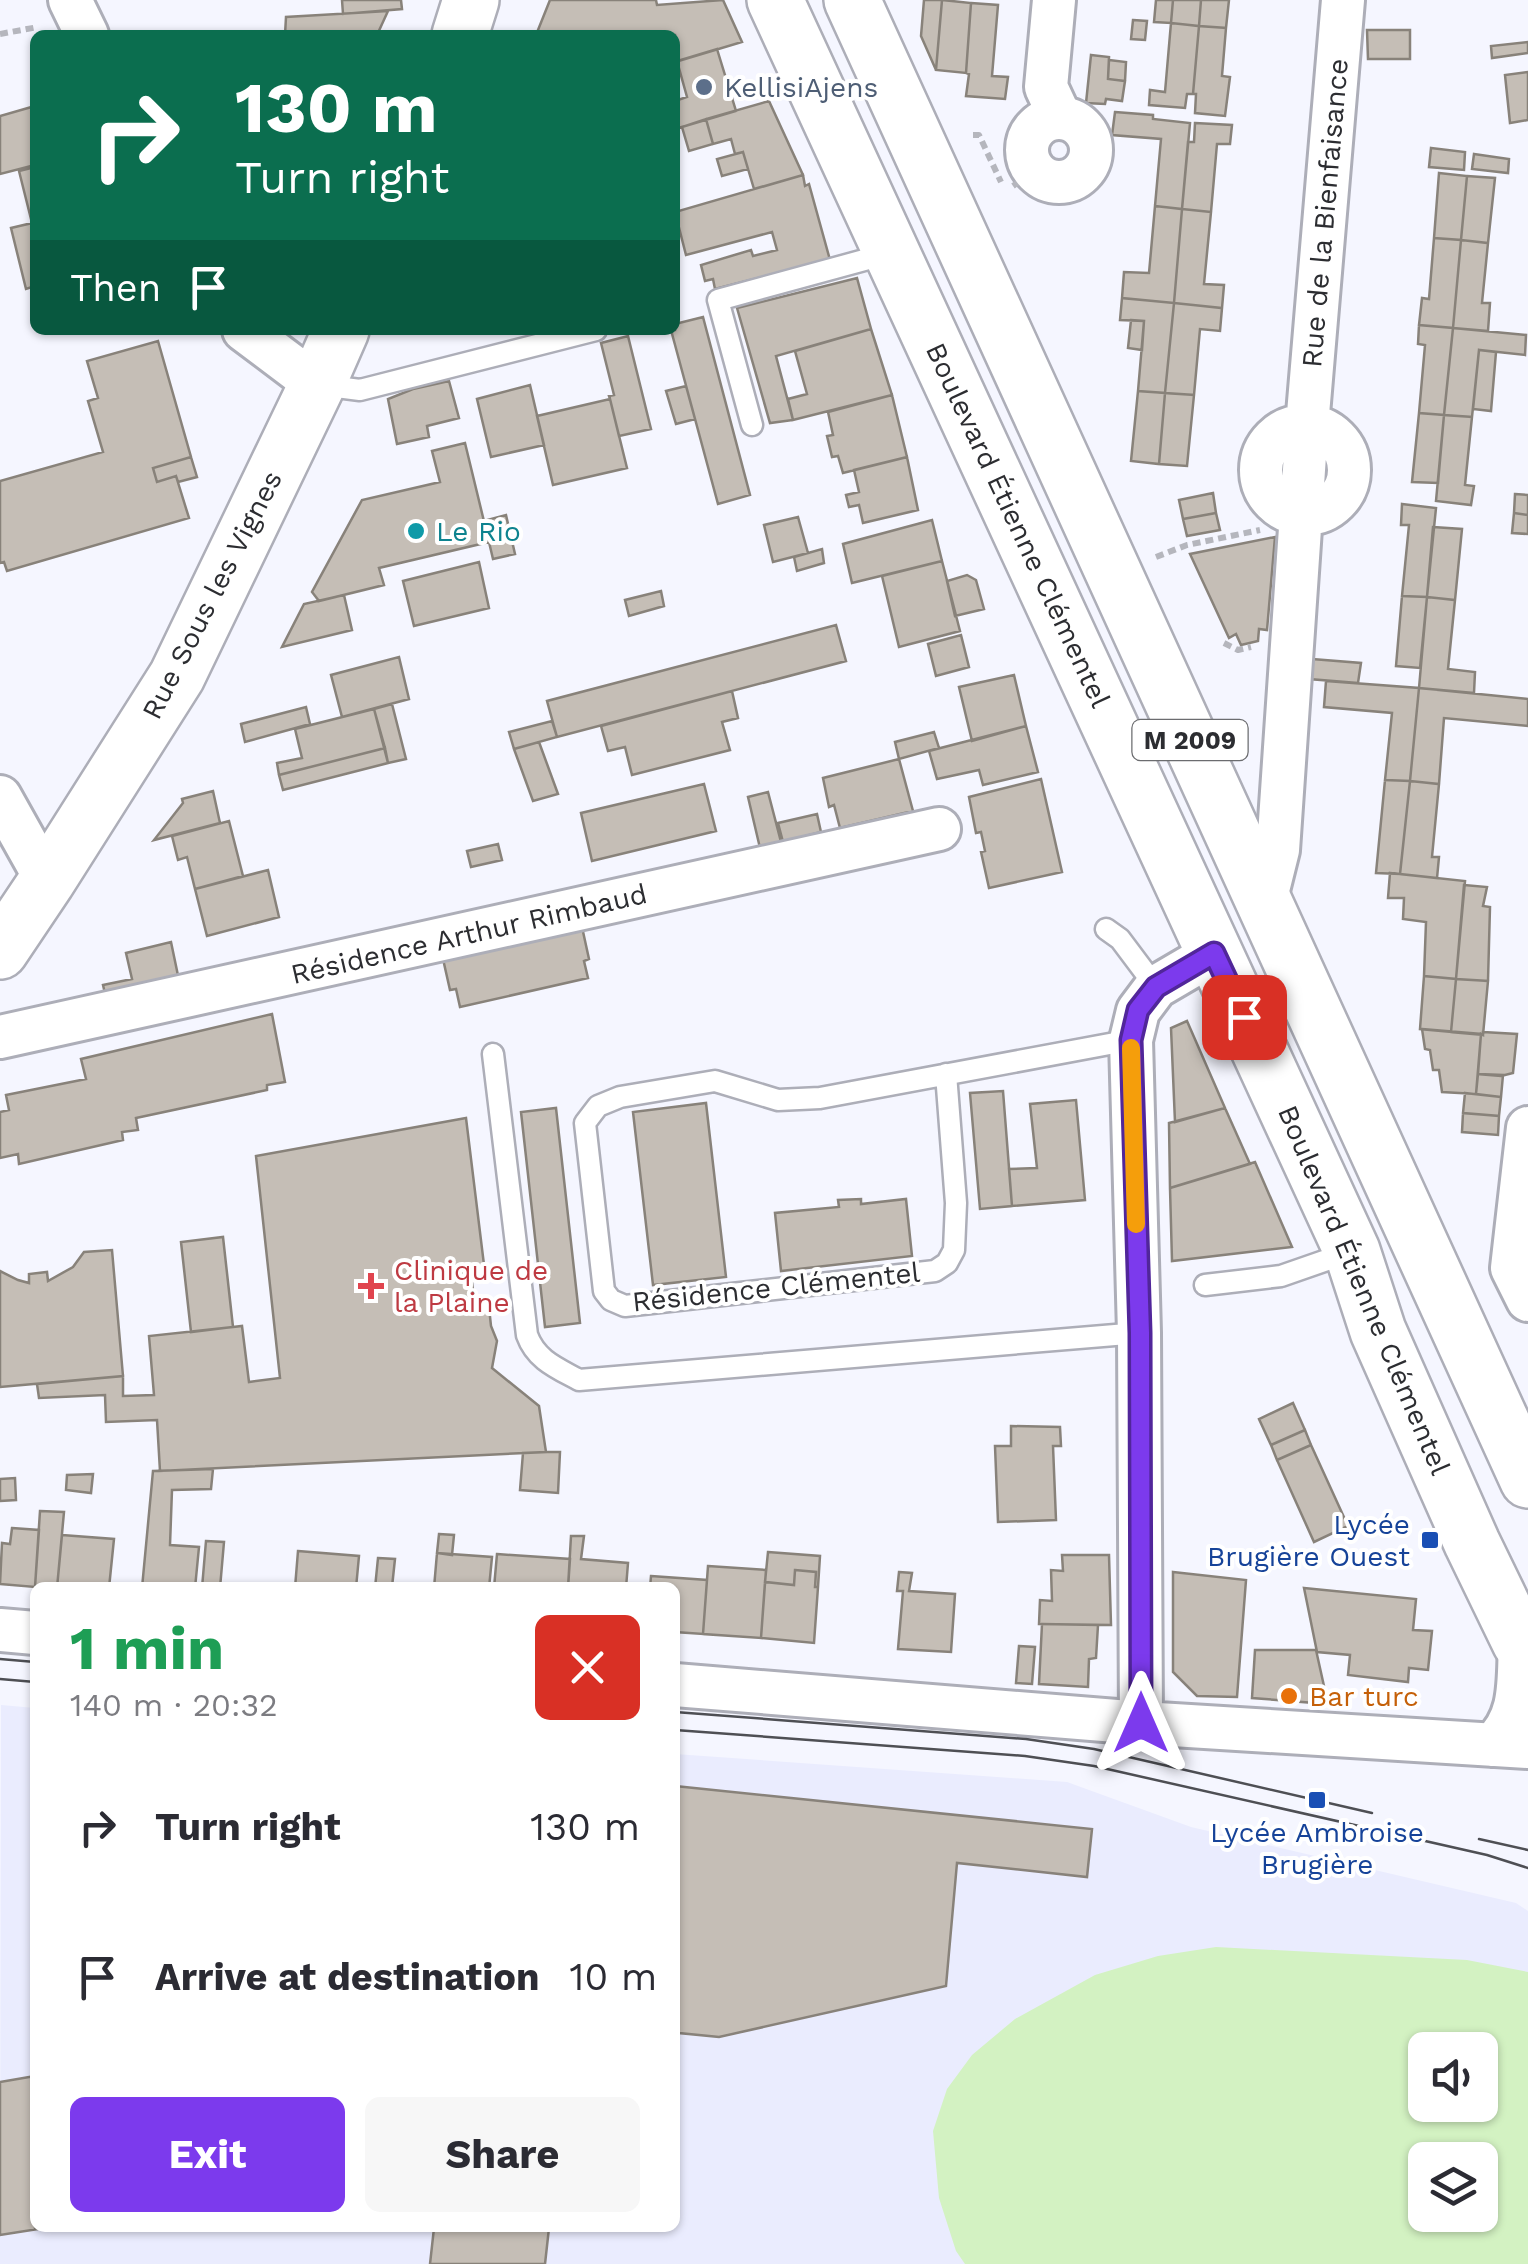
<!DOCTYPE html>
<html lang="en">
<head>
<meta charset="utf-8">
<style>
  body { margin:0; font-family:"Work Sans",sans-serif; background:#f7f7f7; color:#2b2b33; height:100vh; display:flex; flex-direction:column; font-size:38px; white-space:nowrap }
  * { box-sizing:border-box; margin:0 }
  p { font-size:32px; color:#7c7c81 }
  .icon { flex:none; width:55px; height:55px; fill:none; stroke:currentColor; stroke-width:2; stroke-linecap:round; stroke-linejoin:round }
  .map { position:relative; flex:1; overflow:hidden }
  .sheet { position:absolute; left:30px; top:1582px; width:650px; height:650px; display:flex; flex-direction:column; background:#fff; border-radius:15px; box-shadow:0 2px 8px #0004 }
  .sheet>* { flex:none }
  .guide { position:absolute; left:30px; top:30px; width:650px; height:305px; border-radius:15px; box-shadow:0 2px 8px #0004; background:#0b6e4f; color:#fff; overflow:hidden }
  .controls { position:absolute; left:1408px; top:2032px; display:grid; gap:20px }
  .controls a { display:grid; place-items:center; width:90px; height:90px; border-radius:15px; background:#fff; box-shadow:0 2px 8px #0004; font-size:50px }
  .pin { position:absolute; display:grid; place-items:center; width:85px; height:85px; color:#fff; margin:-42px; border-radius:20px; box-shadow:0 5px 15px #0006 }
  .me { position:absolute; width:110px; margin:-55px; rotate:0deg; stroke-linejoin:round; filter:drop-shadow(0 0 8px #0008) }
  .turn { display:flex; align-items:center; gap:35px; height:210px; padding:0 40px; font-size:45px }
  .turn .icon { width:130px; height:130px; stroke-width:2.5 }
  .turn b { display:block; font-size:70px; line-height:85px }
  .then { display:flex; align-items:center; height:95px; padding:0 40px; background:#0003; gap:20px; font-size:38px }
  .round { display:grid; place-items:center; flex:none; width:105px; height:105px; border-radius:15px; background:#f7f7f7 }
  .overview { display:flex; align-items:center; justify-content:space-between; height:170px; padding:0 40px }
  h1 { font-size:60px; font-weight:700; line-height:75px; color:#1e9e55 }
  .cta { display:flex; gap:20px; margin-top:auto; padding:20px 40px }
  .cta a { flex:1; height:115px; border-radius:15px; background:#7c3aed; color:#fff; font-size:40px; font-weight:700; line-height:115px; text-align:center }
  .cta a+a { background:#f7f7f7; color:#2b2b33 }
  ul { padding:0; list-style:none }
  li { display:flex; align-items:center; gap:30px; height:150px; padding:0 40px }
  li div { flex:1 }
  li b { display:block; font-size:38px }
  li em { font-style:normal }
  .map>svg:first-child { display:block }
</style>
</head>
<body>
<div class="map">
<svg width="1528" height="2264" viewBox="0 0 1528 2264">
  <rect width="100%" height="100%" fill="#f5f6ff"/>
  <path fill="#eaecfe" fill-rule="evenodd" d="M1 1705 35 1708V2228H675V1754L1067 1782 1191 1827 1516 1903 1528 1911V2264H0ZM1425 2050H1480V2105H1425ZM1425 2160H1480V2215H1425Z"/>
  <path fill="#d3f2c2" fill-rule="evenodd" d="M1216 1947 1467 1960 1528 1972V2264H965L956 2251 939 2198 933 2131 947 2089 972 2055 1015 2019 1095 1975 1158 1956ZM1425 2050H1480V2105H1425ZM1425 2160H1480V2215H1425Z"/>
  <path fill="#c5beb6" stroke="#88827a" stroke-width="2.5" d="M342 0H401L402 9 343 14Z
    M550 0H656L657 5 723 0 742 42 675 62V35H536Z
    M924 0H942L936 70 921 36Z
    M942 0 971 3 966 73 936 70Z
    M1156 0H1173L1171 23 1154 22Z
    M1173 0H1201L1199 26 1171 23Z
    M1201 0H1229L1226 28 1199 26Z
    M971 3 998 5 992 76 1008 77 1005 99 966 96 969 74 966 73Z
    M388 11 377 35H285L286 17Z
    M1133 20 1147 21 1145 40 1131 39Z
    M1171 23 1199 26 1193 94H1187L1185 108 1149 105 1150 90 1165 92Z
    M1199 26 1226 28 1222 76 1230 77 1225 116 1195 113 1196 94H1193Z
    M1367 30H1410V59H1368Z
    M1528 42V53L1492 58 1491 46Z
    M717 49 736 111 675 129V101L687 97 677 61Z
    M1091 55 1109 57 1108 79 1125 81 1122 101 1106 99 1105 104 1086 103Z
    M1109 60 1126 62 1125 81 1108 79Z
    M1528 72V120L1510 123 1505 75Z
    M769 101 803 175 754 189 743 152 735 154 731 139 713 144 706 119Z
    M35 106V165L0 174V116Z
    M1115 112 1153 115V119L1190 123 1182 209 1155 206 1161 139 1112 135Z
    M706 119 713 144 689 151 682 127Z
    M1195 123 1232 125 1230 144H1217L1211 212 1182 209 1188 142H1194Z
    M1431 148 1465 152 1464 170 1429 167Z
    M743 152 748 169 722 176 717 159Z
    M1474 154 1509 159 1508 173 1472 169Z
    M35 167V286L26 289 11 228 32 223 19 171Z
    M1439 173 1467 176 1461 240 1434 238Z
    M803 175 805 186 809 184 830 260 715 289 713 279 705 281 701 265 751 250 753 256 777 250 772 232 686 255 675 212Z
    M1467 176 1495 178 1488 243 1461 240Z
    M1155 206 1182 209 1174 303 1122 298 1124 272 1149 273Z
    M1182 209 1211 212 1204 284 1224 285 1222 308 1174 303Z
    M1434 238 1461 240 1453 328 1419 325 1422 298 1429 299Z
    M1461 240 1488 243 1482 303H1490L1488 331 1453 328Z
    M857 278 871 329 776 356 793 420 770 423 737 308Z
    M1122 298 1174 303 1165 393 1138 391 1144 321 1120 320Z
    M1174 303 1222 308 1220 331 1200 329 1194 395 1165 393Z
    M703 317 750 495 718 504 671 330H675V324Z
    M1131 320 1144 321 1142 350 1128 348Z
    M1419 325 1453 328 1444 415 1419 413 1425 345 1418 344Z
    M1453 328 1526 335 1525 355 1479 350 1472 417 1444 415Z
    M871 329 892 395 793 420 788 399 807 394 795 351Z
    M628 336 651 429 619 436 610 399 609 396 614 395 601 343Z
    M158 341 191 457 153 468 157 482 176 476 189 518 7 571 4 562 0 563V481L103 452 88 401 98 398 87 361Z
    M1479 350 1496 352 1491 411 1473 409Z
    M449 381 459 418 427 426 429 437 397 444 388 399 413 389Z
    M530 385 544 445 491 457 477 399Z
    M686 386 695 419 676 424 666 391Z
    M1138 391 1165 393 1159 464 1131 461Z
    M1165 393 1194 395 1187 466 1159 464Z
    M892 395 907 457 843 473 838 456 832 457 827 436 833 435 828 412Z
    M610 399 627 468 553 485 537 416Z
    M1419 413 1444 415 1438 483 1412 482Z
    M1444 415 1472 417 1465 485 1474 486 1471 505 1436 501Z
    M465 443 489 542 379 568 384 585 319 601 312 592 362 500 440 482 432 451Z
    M191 457 197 477 178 482 176 476 157 482 153 468Z
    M907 457 918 510 863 523 859 505 849 507 846 495 859 492 854 470Z
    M1213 493 1216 513 1183 519 1179 500Z
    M1515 494 1528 495V515L1514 513Z
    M1402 504 1436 508 1427 597 1402 596 1409 525H1401Z
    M1216 513 1220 530 1187 536 1183 519Z
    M1514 513 1528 515V534L1512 533Z
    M506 515 515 554 493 559 484 521Z
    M798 517 808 553 773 562 764 525Z
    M932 520 942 561 852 583 843 544Z
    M1433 527 1462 529 1455 600 1427 597Z
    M1275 537 1267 630 1259 629 1258 641 1241 645 1236 634 1229 638 1190 554Z
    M822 549 824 563 797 571 794 557Z
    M942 561 960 631 899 647 882 576Z
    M479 562 489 608 414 626 403 581Z
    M967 575 976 580 984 609 955 616 947 581Z
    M661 591 664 606 629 616 625 600Z
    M344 595 352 630 282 647 304 604Z
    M1402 596 1427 597 1420 668 1396 666Z
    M1427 597 1455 600 1448 669 1475 672 1474 693 1419 688Z
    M836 625 846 661 557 737 547 701Z
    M961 635 969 667 936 676 928 644Z
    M399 657 409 699 342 717 331 675Z
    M1312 659 1361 663 1358 683 1309 679Z
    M1014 675 1026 726 972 741 959 687Z
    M1326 681 1419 688 1410 781 1385 780 1392 713 1324 707Z
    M1419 688 1528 699V726L1444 718 1439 784 1410 781Z
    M732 691 738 718 722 722 730 750 632 775 625 747 608 751 601 726Z
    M392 704 406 759 388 763 374 709Z
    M306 707 310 724 245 742 241 724Z
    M374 709 385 748 279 775 277 763 302 758 295 729Z
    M552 721 557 737 514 749 509 732Z
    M1026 726 1038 772 983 785 979 770 937 779 929 751Z
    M934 732 939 748 899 759 895 742Z
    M539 742 558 794 533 801 514 749Z
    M385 748 388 763 283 790 279 775Z
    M899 759 913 811 840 828 834 805 829 807 823 778Z
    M1041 779 1062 872 989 888 981 852 985 851 981 832 976 833 969 797Z
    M1385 780 1410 781 1400 874 1376 873Z
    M1410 781 1439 784 1432 857H1439L1437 878 1400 874Z
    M704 784 716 831 592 861 581 813Z
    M213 791 220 823 154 840 183 803 182 799Z
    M768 792 781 842 760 848 748 797Z
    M817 814 821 832 783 842 778 823Z
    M229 821 243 876 195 889 187 857 178 860 172 836Z
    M498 844 502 860 471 867 467 851Z
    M268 870 279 917 207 936 195 889Z
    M1390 873 1465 881 1456 979 1424 976 1426 922 1403 919 1404 898H1388Z
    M1464 885 1487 887 1483 906 1490 907 1488 981 1456 979Z
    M582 927 589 959 584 961 588 978 460 1007 456 989 450 990 443 959Z
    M171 942 180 985 107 1002 103 985 132 979 126 953Z
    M1424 976 1456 979 1451 1032 1420 1029Z
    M1456 979 1488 981 1483 1035 1451 1032Z
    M272 1014 285 1082 267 1085V1090L136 1118 138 1130 122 1132 123 1140 19 1164 18 1154 0 1158V1112L9 1110 6 1095 86 1079 81 1059Z
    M1187 1021 1225 1108 1175 1122 1171 1028Z
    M1422 1029 1481 1034 1476 1094 1442 1092 1439 1070H1433L1430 1050 1425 1049Z
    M1483 1032 1517 1034 1513 1073 1501 1076 1478 1074 1481 1034 1483 1035Z
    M1478 1074 1503 1075 1501 1097 1476 1094Z
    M1003 1091 1012 1206 980 1209 970 1093Z
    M1465 1093 1501 1097 1499 1116 1463 1113Z
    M1076 1100 1085 1200 1012 1206 1009 1169 1037 1168 1030 1104Z
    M706 1103 726 1277 653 1285 633 1112Z
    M556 1108 580 1323 545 1327 521 1112Z
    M1225 1108 1250 1164 1170 1188 1169 1123Z
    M1463 1113 1499 1116 1498 1135 1462 1132Z
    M466 1118 485 1273 471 1274 474 1299 488 1298 491 1326 497 1341 492 1368 539 1406 546 1452 160 1471 157 1420 106 1422 105 1395 39 1398 37 1384 123 1376V1396L154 1395 149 1336 233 1327 242 1326 249 1382 280 1378 256 1156Z
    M1255 1162 1292 1247 1172 1261 1170 1188Z
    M861 1199V1204L906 1199 912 1256 781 1271 775 1213 839 1207 838 1200Z
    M223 1237 233 1327 191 1332 181 1242Z
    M112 1250 123 1376 0 1387V1271L18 1280 29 1283V1274L47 1272 48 1281 73 1267 84 1252Z
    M1293 1403 1305 1430 1271 1445 1259 1419Z
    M1011 1426 1060 1427 1061 1446H1053L1056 1520 998 1522 995 1446H1011Z
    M1305 1430 1311 1445 1277 1460 1271 1445Z
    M1311 1445 1348 1526 1314 1542 1277 1460Z
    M546 1452H560L558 1493 520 1490 523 1453Z
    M213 1469 211 1489 172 1490 170 1545 199 1547 195 1588H142L153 1471Z
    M93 1474 91 1493 66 1490 67 1475Z
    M15 1478 16 1500 0 1501V1479Z
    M40 1511 64 1512 57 1588 35 1587Z
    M12 1528 39 1530 35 1587 0 1584 2 1543 10 1544Z
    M439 1534 454 1535 452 1555 437 1553Z
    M62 1535 114 1539 109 1588H57Z
    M571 1536H584L581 1559 628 1563 626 1588H568Z
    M206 1541 224 1542 220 1588H202Z
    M298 1551 359 1556 356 1588H295Z
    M768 1552 820 1556 818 1587H815L816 1572 795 1570 794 1585 765 1582Z
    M437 1553 492 1557 489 1588H434Z
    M497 1554 570 1559 568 1588H494Z
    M1062 1555H1109L1111 1625 1039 1624 1040 1600 1052 1601 1051 1570 1063 1571Z
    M378 1558 395 1559 392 1587 399 1588H375Z
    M708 1566 766 1570 761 1638 703 1634Z
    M795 1570 816 1572 815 1587H818L814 1643 761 1638 765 1582 794 1585Z
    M899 1572 912 1573 909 1591 955 1594 951 1652 898 1649 903 1591H897Z
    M1173 1572 1246 1580 1237 1697 1197 1696 1173 1672Z
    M651 1576 707 1580 703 1634 675 1632V1588H650Z
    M1304 1588 1416 1599 1413 1630 1432 1631 1428 1670 1409 1668 1408 1682 1348 1675 1350 1655 1317 1652Z
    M1042 1624 1098 1625 1096 1658 1089 1659 1088 1687 1039 1684Z
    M1019 1646 1035 1647 1032 1684 1016 1683Z
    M1255 1650H1316L1328 1704 1252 1698Z
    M675 1786 1092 1829 1087 1877 957 1863 946 1986 719 2037 679 2033 675 2019Z
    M35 2076V2228L38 2229 0 2235V2082Z
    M434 2228H549L545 2264H430Z"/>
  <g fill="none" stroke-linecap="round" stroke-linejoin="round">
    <defs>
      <path id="lane" d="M321 385 360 390 596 330
        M752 425 718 300 890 253
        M1106 929 1120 939 1156 987
        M493 1054 527 1335C536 1360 557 1368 579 1380L1139 1333
        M946 1074 956 1203 954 1250 947 1263 935 1271 625 1306 611 1300 604 1291 585 1123 598 1106 620 1097 715 1081 778 1100 820 1098 1131 1040
        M1205 1285 1281 1276 1350 1252"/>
      <path id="street" d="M70 0 87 35
        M1054 0 1046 87 1060 117
        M1027 150a32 32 0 1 1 64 0a32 32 0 1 1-64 0Z
        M244 330 317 385
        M1261 470a44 44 0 1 1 88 0a44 44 0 1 1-88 0Z
        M0 797 47 881
        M1265 902 1278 850 1307 426 1343 0
        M0 1037 939 829
        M1528 1128 1512 1268 1528 1300
        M0 1630 35 1633
        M675 1685 1141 1723 1528 1747
        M1141 1723 1139 1333 1131 1040 1138 1011 1156 987 1214 953
        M1492 1745C1523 1717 1518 1680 1520 1642"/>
      <path id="secondary" d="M460 35 471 0
        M0 951 47 881 177 676 317 385 341 330"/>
      <path id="primary" d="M775 0 1352 1251 1378 1331 1472 1543 1520 1642 1528 1652
        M852 0 1528 1480"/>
    </defs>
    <use href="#lane" stroke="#adaeb8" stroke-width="25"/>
    <use href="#street" stroke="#adaeb8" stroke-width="48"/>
    <use href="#secondary" stroke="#adaeb8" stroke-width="60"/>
    <use href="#primary" stroke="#adaeb8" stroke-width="60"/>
    <path stroke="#b5b6bd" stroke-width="6" stroke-dasharray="8 5" stroke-linecap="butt" d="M0 34 38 27
      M973 135H979L1001 182
      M1013 186 1034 171
      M1156 557 1187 545 1260 530
      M1224 643 1238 650 1251 647"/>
    <use href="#lane" stroke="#fff" stroke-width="20"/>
    <use href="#street" stroke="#fff" stroke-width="42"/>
    <use href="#secondary" stroke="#fff" stroke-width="55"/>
    <use href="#primary" stroke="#fff" stroke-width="55"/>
    <path stroke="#4e4f54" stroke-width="2.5" d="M0 1659 35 1662
      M0 1679 35 1682
      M675 1712 1026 1739 1094 1749 1372 1813
      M675 1730 1025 1756 1094 1766 1487 1855 1528 1868
      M1479 1839 1528 1850"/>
  </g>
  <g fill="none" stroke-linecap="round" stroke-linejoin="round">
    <defs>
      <path id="route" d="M1141 1723 1140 1333 1131 1040 1138 1010 1156 987 1214 953 1244 1017"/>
    </defs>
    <use href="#route" stroke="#51269a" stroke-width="25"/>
    <use href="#route" stroke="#7c3aed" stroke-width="18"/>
    <path stroke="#f59e0b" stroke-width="18" d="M1131 1048 1136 1224"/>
  </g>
  <circle fill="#5c6f8a" stroke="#fff" stroke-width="4" cx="704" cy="87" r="10"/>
  <circle fill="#0f9aa8" stroke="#fff" stroke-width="4" cx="416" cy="531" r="10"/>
  <path fill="#e0444e" stroke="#fff" stroke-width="4" d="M366 1271h10v10h10v10h-10v10h-10v-10h-10v-10h10z"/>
  <g fill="#1a4fb4" stroke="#fff" stroke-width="4">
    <rect x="1420" y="1530" width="20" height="20" rx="5"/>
    <rect x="1307" y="1790" width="20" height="20" rx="5"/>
  </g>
  <circle fill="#e8710a" stroke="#fff" stroke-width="4" cx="1289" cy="1696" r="10"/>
  <g text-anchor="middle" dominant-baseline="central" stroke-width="8" stroke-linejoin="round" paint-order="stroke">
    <rect fill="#fff" stroke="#6b6c6f" stroke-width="2.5" x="1132.5" y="720" width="115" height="40" rx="8"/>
    <g font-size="25" font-weight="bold" fill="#2c2d31">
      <text x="1190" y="740">M 2009</text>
    </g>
    <g font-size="28" fill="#4e5e75" stroke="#fff" text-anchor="start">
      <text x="724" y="87">KellisiAjens</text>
    </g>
    <g font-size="28" fill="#2c2d31" stroke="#fff">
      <text transform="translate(1325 213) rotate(-85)">Rue de la Bienfaisance</text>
      <text transform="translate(1018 525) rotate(65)">Boulevard Étienne Clémentel</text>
      <text transform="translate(212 595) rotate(-63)">Rue Sous les Vignes</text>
      <text transform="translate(469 934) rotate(-13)">Résidence Arthur Rimbaud</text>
      <text transform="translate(776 1287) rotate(-6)">Résidence Clémentel</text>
      <text transform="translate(1364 1290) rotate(67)">Boulevard Étienne Clémentel</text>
    </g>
    <g font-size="28" fill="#0d838f" stroke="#fff" text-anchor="start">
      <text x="436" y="531">Le Rio</text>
    </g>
    <g font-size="28" fill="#be3a42" stroke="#fff" text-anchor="start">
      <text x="394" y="1270">Clinique de<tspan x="394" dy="32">la Plaine</tspan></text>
    </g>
    <g font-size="28" fill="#164399" stroke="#fff" text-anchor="end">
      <text x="1410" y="1524">Lycée<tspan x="1410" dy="32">Brugière Ouest</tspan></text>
      <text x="1317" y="1832" text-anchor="middle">Lycée Ambroise<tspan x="1317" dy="32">Brugière</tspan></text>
    </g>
    <g font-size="28" fill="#c56008" stroke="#fff" text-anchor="start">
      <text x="1309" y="1696">Bar turc</text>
    </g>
  </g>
</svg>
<div class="controls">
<a><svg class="icon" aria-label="sound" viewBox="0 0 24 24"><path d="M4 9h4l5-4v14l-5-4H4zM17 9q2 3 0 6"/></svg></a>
<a><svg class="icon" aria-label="layers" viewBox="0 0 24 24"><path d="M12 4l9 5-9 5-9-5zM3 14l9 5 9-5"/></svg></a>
</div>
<div class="pin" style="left:1244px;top:1017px;background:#d93025"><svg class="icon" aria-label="arrive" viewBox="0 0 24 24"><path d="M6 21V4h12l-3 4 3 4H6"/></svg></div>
<svg class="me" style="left:1141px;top:1723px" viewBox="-20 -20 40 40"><path d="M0-17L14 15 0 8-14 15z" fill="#7c3aed" stroke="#fff" stroke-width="4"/></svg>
<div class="guide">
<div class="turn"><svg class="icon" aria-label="right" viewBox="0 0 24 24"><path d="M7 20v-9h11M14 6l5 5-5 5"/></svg><div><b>130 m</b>Turn right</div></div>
<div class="then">Then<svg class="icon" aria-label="arrive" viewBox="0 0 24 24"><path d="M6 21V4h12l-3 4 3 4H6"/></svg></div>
</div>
<section class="sheet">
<div class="overview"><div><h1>1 min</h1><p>140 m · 20:32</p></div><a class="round" style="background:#d93025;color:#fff"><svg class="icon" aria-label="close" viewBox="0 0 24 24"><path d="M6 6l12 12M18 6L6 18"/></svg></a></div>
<ul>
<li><svg class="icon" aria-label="right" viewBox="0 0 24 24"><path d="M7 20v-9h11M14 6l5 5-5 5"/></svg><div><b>Turn right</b></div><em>130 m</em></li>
<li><svg class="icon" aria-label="arrive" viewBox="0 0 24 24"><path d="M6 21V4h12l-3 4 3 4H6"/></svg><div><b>Arrive at destination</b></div><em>10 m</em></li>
</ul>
<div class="cta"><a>Exit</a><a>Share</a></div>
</section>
</div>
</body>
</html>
